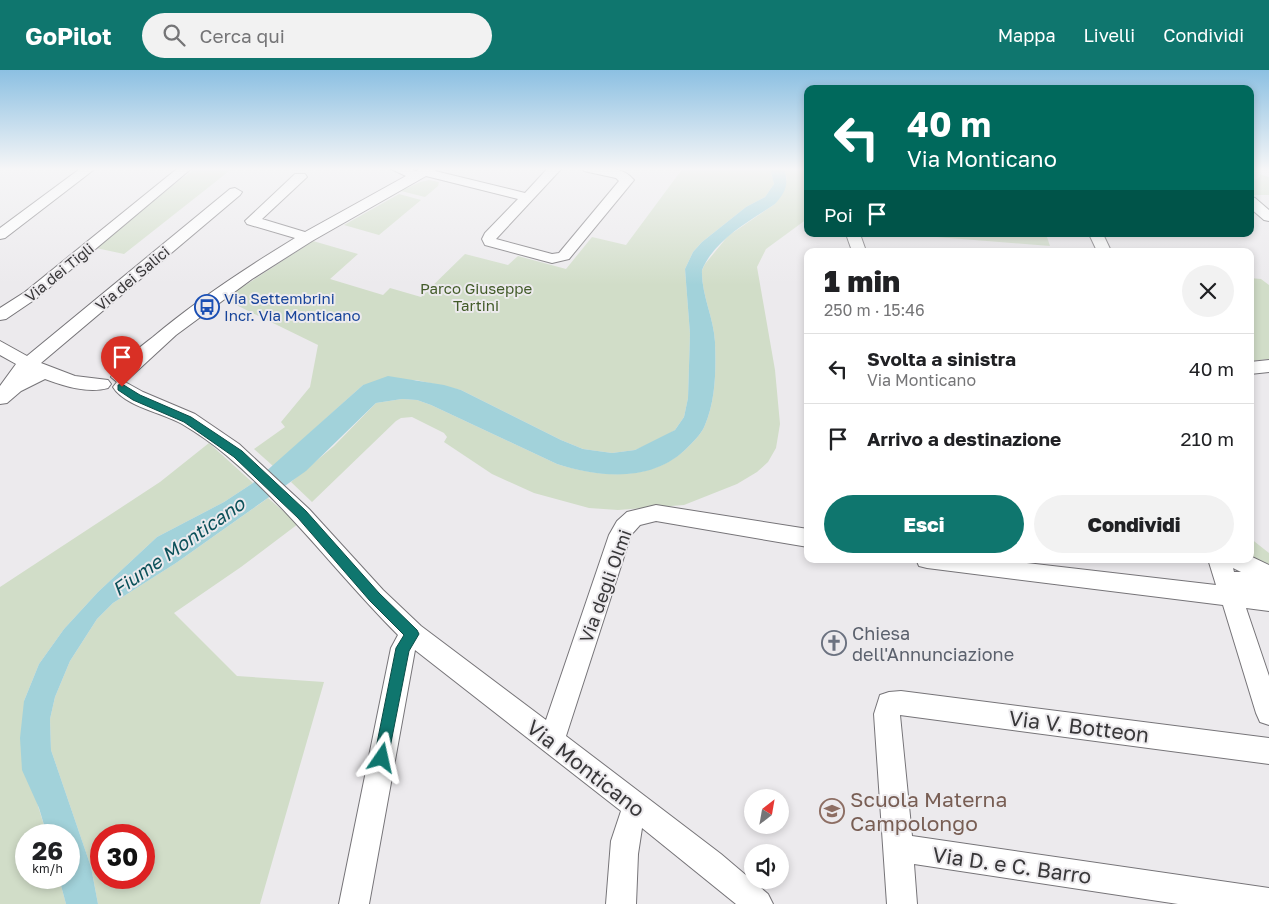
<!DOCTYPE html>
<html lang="it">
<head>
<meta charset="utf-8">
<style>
  body { margin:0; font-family:"Golos Text",sans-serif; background:#f2f2f2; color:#202124; height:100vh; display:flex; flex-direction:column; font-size:19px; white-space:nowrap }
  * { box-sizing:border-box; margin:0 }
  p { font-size:16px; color:#757577 }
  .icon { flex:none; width:28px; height:28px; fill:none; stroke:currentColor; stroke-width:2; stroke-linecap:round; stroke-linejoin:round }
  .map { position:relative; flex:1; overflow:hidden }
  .side { position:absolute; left:804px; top:178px; width:450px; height:315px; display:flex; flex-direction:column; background:#fff; border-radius:10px; box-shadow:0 2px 8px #0003 }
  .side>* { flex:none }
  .top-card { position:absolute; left:804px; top:15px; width:450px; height:152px; border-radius:10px; box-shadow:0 2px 8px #0003; background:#00695c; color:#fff; overflow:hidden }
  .needle { width:32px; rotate:31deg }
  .fabs { position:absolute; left:744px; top:719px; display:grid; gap:10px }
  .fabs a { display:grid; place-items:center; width:45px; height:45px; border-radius:50%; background:#fff; box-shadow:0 2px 8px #0003; font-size:25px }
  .speed { position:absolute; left:15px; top:754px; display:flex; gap:10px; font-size:25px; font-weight:700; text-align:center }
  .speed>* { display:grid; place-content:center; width:65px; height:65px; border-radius:50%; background:#fff; box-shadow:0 2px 8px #0003; line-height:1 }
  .speed small { font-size:12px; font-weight:400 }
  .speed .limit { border:8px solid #d22; background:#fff; color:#111 }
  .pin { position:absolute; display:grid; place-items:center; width:42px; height:42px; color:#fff; margin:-51px -21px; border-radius:50% 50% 50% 0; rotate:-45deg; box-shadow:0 0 5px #0007 }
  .pin .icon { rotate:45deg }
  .me { position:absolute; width:55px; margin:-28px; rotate:11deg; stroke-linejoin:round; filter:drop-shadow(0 0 4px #0008) }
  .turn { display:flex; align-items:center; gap:18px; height:105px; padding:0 20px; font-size:22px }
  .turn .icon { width:65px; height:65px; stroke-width:2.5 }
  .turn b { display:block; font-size:35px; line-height:42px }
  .then { display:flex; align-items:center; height:48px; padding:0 20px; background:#0003; gap:10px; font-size:19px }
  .round { display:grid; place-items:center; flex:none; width:52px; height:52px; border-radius:26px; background:#f2f2f2 }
  .headline { display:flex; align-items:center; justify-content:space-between; height:85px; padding:0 20px }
  h1 { font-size:30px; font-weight:800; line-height:38px }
  .action { display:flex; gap:10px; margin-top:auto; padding:10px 20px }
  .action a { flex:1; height:58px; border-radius:30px; background:#0f766e; color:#fff; font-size:20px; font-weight:800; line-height:58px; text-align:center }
  .action a+a { background:#f2f2f2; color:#202124 }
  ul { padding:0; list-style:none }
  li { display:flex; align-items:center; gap:15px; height:70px; padding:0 20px; border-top:1px solid #e0e0e0 }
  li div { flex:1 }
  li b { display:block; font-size:19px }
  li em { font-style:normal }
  header { display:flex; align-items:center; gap:30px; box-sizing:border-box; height:70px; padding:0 25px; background:#0f766e; color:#fff }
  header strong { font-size:24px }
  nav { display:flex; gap:28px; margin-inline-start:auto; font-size:18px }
  .search { width:350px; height:45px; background:#f2f2f2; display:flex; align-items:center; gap:12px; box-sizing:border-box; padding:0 18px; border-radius:28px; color:#757577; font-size:19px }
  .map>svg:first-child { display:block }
</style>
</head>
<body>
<header>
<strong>GoPilot</strong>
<div class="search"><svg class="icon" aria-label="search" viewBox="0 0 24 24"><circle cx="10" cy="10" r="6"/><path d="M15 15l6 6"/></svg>Cerca qui</div>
<nav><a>Mappa</a><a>Livelli</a><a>Condividi</a></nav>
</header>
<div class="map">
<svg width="1269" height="834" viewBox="0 0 1269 834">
  <rect width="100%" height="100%" fill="#eceaed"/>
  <path fill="#d1ddc8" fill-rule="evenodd" d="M197 98H233L124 184 96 178 182 108Z
    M683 98H770L774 114 765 127 746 137 702 172 693 182 685 199 690 264 688 328 684 347 675 360 659 370 635 380 612 383 583 379 561 370 461 320 416 310 363 315 273 396 254 379 285 357 281 352 310 317 318 275 224 229 313 171 358 184 330 209 383 225 390 218 421 227 465 184 508 195 518 186 566 199 592 167 626 175Z
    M784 98H807V149L766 179 757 197 775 300 780 354 776 378 768 392 757 402 737 414 684 435 618 440 589 438 534 423 492 404 444 372 447 367 444 363 412 347 401 348 396 351 312 432 291 412 334 376 376 333 402 329 417 330 431 335 557 394C601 408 654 412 689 376 695 370 702 363 705 355 716 330 716 298 715 272 714 248 701 224 702 200L705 194 728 166 775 134 787 109Z
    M1260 104 1269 107V125H1250V113L1260 107Z
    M429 110 439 112 438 116 425 127 401 121 420 112Z
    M399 124 421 130 379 165 344 155Z
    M899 164H1046L1050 176Z
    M1250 208 1261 209 1269 215V289L1250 291Z
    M209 373 253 413 224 432 157 467 98 522 64 559 39 594 24 631 35 726 47 765H26V808H59L66 834H0V517L160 412Z
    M268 428 298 454 241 497 174 543 237 606 324 612 260 834H98L91 797 51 680 50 649 55 627 70 591 97 549 113 533 176 493ZM101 765H144V808H101Z
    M1250 468 1269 483V496L1250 485Z"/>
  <path fill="#a2d2da" d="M770 98H784C789 114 786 122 775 134 748 152 715 169 702 200 701 224 714 248 715 272 716 298 716 330 705 355 702 363 695 370 689 376 654 413 601 408 557 394L431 335 417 330 402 329 376 333 306 401 176 493 113 533 97 549 70 591 55 627 50 649 51 680 91 797 98 834H66L59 808H69V765H47L39 738 22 700 20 668 24 631 39 594 64 559 98 522 157 467 224 432 253 413 363 315 388 306 444 315 461 320 561 370 583 379 612 383 635 380 675 360 684 347 688 328 690 264 685 199 693 182 702 172 746 137 765 127 774 114Z"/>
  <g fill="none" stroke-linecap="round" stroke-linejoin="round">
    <defs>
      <path id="minor" d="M81 98H96L5 168 0 169V158Z
        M178 98H192L37 228 6 249 0 250V238L25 222Z
        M389 98H408L416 101 421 98H437L435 101 525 123 548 98H562L496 169 552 184 559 183 619 111 616 108 584 101 583 98C600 98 622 95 634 110L569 189 552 193 485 175 482 169 485 163 518 129 426 106 312 171 252 209 176 265 125 312 143 322 195 344 239 374 309 439 383 520 421 556 546 650 609 465 617 451 627 442 656 435 808 459V477L656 451 640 455 631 465 566 666 721 784 768 824 773 834H736L642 758 638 784 636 834H606L611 771 621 741 415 580 369 834H339L391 578 398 565C339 506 290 439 226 385 213 374 197 363 182 354 163 343 124 336 113 317L117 312 111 307C121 291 139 278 153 267 197 230 246 198 295 168L247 154 245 151 295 104H305L307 107 262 149 305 162 406 106Z
        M235 118 242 122 240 125 41 293 75 306 108 310 111 314 108 318C88 324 64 316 45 309L21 321 7 333 0 334V316L16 294 0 285V271L27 286 230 119Z
        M1250 127 1255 128 1269 140V151L1264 150 1250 138Z
        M846 164H860L866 181H852Z
        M1089 164H1103L1111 181H1097Z
        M1269 290V302L1250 304V292Z
        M1250 486 1269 495V541L1246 538 1269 606V655L1260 652 1256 643 1223 535 927 498 919 496 916 489H993L1216 515 1208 489H1250ZM1233 498 1241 502H1234Z
        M901 621 1269 668V694L900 645 912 766 1269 818V834H1178L914 794 917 834H887L874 644 880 625 889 622Z"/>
    </defs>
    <use href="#minor" stroke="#767478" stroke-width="2"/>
    <use href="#minor" fill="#fff" fill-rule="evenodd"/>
  </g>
  <linearGradient id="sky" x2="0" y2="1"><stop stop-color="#8cc0e2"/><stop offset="0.46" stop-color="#f6f6f7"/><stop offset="1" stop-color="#f6f6f7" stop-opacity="0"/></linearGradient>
  <rect width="1269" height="215" fill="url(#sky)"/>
  <path fill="#0f766e" stroke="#0a4d48" d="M122 314 140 325 191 347 242 381 306 441 379 523 417 560 419 564 409 581 387 693 382 695 377 693 374 688 396 578 404 565 370 531 298 448 234 387 184 352 133 330 118 320V315Z"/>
  <defs>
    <symbol id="bus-ring" viewBox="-11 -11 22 22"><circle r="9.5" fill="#eceaed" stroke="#1a4fb4" stroke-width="1.5"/><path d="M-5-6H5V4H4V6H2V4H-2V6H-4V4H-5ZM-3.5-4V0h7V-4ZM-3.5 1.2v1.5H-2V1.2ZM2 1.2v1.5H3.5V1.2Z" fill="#1a4fb4"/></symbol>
    <symbol id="church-ring" viewBox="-11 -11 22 22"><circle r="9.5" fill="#eceaed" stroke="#6b7280" stroke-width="1.5"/><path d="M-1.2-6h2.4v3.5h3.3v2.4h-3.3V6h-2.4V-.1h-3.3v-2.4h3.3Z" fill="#6b7280"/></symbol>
    <symbol id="school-ring" viewBox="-11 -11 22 22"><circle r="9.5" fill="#eceaed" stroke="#8d6e63" stroke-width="1.5"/><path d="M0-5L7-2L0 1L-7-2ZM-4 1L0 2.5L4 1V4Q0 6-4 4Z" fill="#8d6e63"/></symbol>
  </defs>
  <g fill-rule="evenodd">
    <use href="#bus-ring" x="193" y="223" width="28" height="28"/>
    <use href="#church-ring" x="820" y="559" width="28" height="28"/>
    <use href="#school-ring" x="818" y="727" width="28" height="28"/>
  </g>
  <g text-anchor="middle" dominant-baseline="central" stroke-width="4" stroke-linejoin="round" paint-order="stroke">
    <g font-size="15" fill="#383739" stroke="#eceaed">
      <text transform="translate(59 202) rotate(-39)">Via dei Tigli</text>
      <text transform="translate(132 208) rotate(-40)">Via dei Salici</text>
    </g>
    <g font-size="15" fill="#425b29" stroke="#eceaed">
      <text x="476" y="218">Parco Giuseppe<tspan x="476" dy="17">Tartini</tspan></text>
    </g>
    <g font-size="15" fill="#164399" stroke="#eceaed" text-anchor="start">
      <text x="224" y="228">Via Settembrini<tspan x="224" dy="17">Incr. Via Monticano</tspan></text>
    </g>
    <g font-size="18" fill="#383739" stroke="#eceaed">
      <text transform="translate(605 516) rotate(-70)">Via degli Olmi</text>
    </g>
    <g font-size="18" fill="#5b616d" stroke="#eceaed" text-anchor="start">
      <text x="852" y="563">Chiesa<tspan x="852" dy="21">dell'Annunciazione</tspan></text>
    </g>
    <g font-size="19" font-style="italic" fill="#0c515a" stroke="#eceaed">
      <text transform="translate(178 476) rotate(-35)">Fiume Monticano</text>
    </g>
    <g font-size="21" fill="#383739" stroke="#eceaed">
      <text transform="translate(1079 656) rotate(7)">Via V. Botteon</text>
      <text transform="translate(586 698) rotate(38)">Via Monticano</text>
      <text transform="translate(1012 795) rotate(8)">Via D. e C. Barro</text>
    </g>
    <g font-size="21" fill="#785e54" stroke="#eceaed" text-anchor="start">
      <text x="850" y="729">Scuola Materna<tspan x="850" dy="24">Campolongo</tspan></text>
    </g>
  </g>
</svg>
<div class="fabs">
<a><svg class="needle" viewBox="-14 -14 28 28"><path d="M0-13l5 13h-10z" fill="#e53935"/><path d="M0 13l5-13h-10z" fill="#757577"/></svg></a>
<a><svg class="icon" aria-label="sound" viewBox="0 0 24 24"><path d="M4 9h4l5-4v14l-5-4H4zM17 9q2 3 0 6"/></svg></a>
</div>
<div class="speed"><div>26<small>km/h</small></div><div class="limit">30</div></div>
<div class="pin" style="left:122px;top:317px;background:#d93025"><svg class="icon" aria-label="arrive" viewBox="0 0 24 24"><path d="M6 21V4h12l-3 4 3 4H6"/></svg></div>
<svg class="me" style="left:382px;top:688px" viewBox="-20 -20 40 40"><path d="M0-17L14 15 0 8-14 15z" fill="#0f766e" stroke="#fff" stroke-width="4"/></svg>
<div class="top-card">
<div class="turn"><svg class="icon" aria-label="left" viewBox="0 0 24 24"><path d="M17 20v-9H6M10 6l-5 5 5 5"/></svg><div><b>40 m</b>Via Monticano</div></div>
<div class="then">Poi<svg class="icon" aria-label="arrive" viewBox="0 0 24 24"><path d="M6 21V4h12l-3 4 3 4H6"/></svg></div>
</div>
<section class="side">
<div class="headline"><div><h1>1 min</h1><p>250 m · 15:46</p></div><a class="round"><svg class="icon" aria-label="close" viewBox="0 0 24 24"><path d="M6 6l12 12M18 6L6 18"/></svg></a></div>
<ul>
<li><svg class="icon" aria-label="left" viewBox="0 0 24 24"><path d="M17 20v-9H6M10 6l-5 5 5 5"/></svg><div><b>Svolta a sinistra</b><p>Via Monticano</p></div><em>40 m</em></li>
<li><svg class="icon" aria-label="arrive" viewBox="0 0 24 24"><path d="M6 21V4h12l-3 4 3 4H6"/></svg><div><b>Arrivo a destinazione</b></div><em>210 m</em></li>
</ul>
<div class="action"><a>Esci</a><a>Condividi</a></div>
</section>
</div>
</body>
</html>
